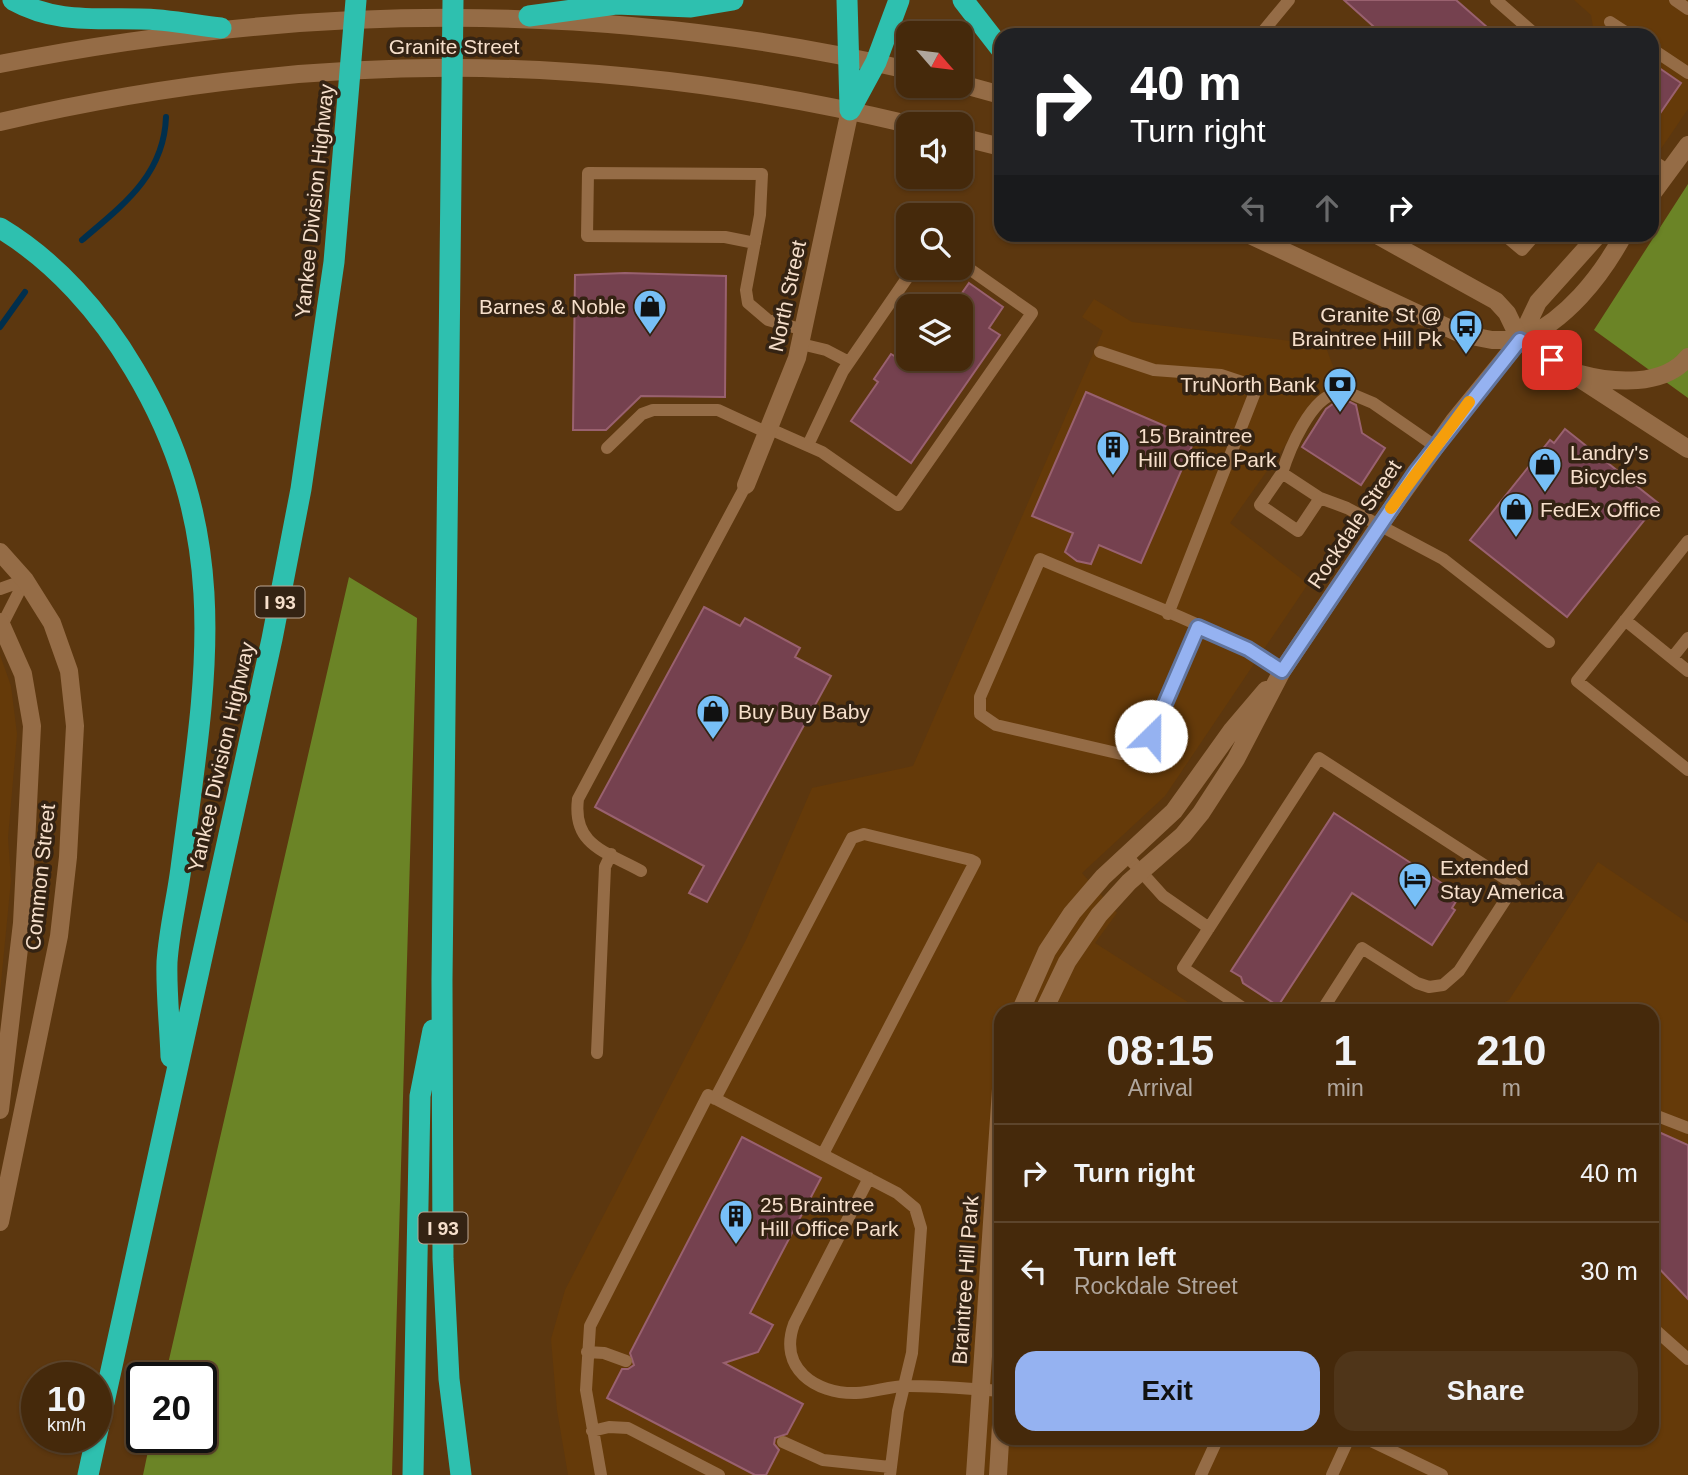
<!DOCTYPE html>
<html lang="en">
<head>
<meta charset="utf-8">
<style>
  body { margin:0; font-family:Arial,sans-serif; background:#4f3519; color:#f1f3f6; height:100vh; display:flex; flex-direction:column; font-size:26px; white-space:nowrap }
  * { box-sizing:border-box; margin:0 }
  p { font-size:23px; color:#b0a69d }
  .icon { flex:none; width:38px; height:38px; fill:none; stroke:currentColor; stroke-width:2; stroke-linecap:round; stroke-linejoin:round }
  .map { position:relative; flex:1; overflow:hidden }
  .details { position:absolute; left:994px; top:1004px; width:665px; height:441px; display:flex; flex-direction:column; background:#45290b; border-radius:21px; box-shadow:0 2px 5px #0004,0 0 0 2px #5d452c }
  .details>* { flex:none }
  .guide { position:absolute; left:994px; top:28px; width:665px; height:214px; border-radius:21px; box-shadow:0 2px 5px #0004,0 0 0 2px #5d452c; background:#202124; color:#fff; overflow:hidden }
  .needle { width:46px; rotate:118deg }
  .buttons { position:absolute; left:896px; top:21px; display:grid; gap:14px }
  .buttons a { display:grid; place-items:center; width:77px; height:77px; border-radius:14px; background:#45290b; box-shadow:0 2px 5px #0004,0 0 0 2px #5d452c; font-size:35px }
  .speed { position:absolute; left:21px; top:1362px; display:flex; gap:14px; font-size:35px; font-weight:700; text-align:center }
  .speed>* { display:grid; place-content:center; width:91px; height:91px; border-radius:50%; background:#45290b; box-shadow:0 2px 5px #0004,0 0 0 2px #5d452c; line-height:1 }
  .speed small { font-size:18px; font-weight:400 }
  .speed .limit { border:4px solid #111; border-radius:10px; background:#fff; color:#111 }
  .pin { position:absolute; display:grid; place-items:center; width:60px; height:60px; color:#fff; margin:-30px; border-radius:14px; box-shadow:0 4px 10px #0006 }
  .me { position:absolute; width:77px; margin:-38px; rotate:23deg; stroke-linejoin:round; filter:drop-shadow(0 0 5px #0008) }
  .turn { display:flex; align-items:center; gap:24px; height:147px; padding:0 21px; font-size:32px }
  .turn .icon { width:91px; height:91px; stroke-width:2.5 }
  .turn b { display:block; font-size:49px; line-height:60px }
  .lanes { display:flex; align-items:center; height:66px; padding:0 21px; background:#0003; justify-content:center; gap:35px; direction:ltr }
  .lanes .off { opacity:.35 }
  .eta { display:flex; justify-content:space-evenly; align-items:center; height:119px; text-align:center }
  .eta b { font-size:42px; font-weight:600; line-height:49px }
  .primary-button { display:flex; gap:14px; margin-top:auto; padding:14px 21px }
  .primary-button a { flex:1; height:80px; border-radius:21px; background:#95b2f1; color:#111; font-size:28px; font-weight:600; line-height:80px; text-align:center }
  .primary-button a+a { background:#4f3519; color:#f1f3f6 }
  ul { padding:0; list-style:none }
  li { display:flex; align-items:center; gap:21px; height:98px; padding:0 21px; border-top:2px solid #5d452c }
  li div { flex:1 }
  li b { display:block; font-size:26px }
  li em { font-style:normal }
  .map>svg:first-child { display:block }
</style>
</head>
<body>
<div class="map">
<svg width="1688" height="1475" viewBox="0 0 1688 1475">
  <rect width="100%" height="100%" fill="#5c370f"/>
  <path fill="#653a09" d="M1574 0H1688V109L1652 162V35H1588L1593 27 1591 15Z
    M1094 299 1132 322 1325 345 1336 374 1230 523 1308 584 1165 796 1082 873 1117 913 1095 943 1202 1011 1001 1012V1438H1652V1012L1485 1011 1509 1000 1598 862 1688 923V1475H568L557 1410 551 1339 565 1290 746 940 812 788 913 766 1103 331 1082 317Z
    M0 655 11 686 17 734 8 838 11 880 0 993Z"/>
  <path fill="#6b8426" d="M1688 184V398L1594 330Z
    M349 577 417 618 392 1475H143L151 1437H201V1377H165Z"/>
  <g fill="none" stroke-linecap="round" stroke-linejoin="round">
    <path stroke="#002f4d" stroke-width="6" d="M82 240C123 205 164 175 166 117
      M0 327 25 292"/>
  </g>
  <path fill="#75414f" stroke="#99616f" stroke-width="2" d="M1344 0H1456L1496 35H1383Z
    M1652 63 1681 83 1652 125Z
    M625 273 726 276 725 397 641 396 606 430H573L575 275Z
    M969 283 1003 307 989 328 1000 335 911 463 851 421 878 382 874 379 891 354 896 357 908 339V359H961V306H953Z
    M1086 392 1195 439 1141 563 1099 545 1091 564 1077 561 1065 552 1073 533 1032 516Z
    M1345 395 1348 401 1356 405 1362 433 1385 448 1361 485 1302 447 1326 409Z
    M1565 429 1658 503 1567 617 1470 540 1550 440 1554 443Z
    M704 607 740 626 745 618 800 648 795 657 831 676 707 902 689 893 704 866 595 807Z
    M1334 813 1460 895 1452 908 1455 910 1432 945 1352 893 1278 1006 1243 983 1241 977 1231 971Z
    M1652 1129 1688 1145V1299L1652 1261Z
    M742 1137 821 1178 750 1313 773 1325 758 1352 724 1363 803 1404 787 1434 775 1438 774 1444 779 1450 766 1475H755L607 1398 622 1369H628L634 1365 630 1353Z"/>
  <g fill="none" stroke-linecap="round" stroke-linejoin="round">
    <path stroke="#956c46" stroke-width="12" d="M1496 0 1536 35
      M1675 0 1688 9
      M1610 22 1630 35
      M1260 35 1289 0
      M1652 49 1688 73
      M1652 160 1670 172
      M1503 234 1522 250 1536 234
      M755 243 725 237 587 236 588 173 762 174 760 215 746 290 748 303 768 320 804 330
      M801 344 826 350 849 362
      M1100 352 1154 370 1221 375 1257 387 1168 614
      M1354 395 1373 403 1435 446
      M770 429 822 452 898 505 1032 313 961 263
      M808 445 843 371 914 268
      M607 448 642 414 653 410H718L768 433
      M1282 473C1289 450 1311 397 1337 393
      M1320 498 1298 531 1260 505 1282 473 1320 498 1347 508 1443 559 1549 642
      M1688 541 1577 681 1688 770
      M0 589 25 580
      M1625 620 1688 671
      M1198 627 1151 736 1137 750 1121 754 996 725 980 714V697L1040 559C1118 593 1213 624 1282 671
      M0 629 25 580
      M1672 658 1688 638
      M1126 855 1163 896 1209 928
      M641 871C607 852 572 846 578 799L746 485
      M1249 1012 1183 968 1319 758 1515 885 1459 971 1443 985 1429 987 1417 983 1362 948 1321 1012
      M597 1053 605 867 611 854
      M715 1099 852 838 864 834 971 860 975 862 823 1154
      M1652 1114 1688 1128
      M869 1178 794 1324C778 1368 815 1394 856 1393 874 1393 891 1385 909 1386 940 1386 970 1389 1001 1391
      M1652 1327 1688 1359
      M587 1352 604 1353 626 1361
      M592 1431 609 1427 628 1428 719 1475
      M1365 1438 1442 1475
      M783 1442 823 1460 890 1467
      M601 1475 586 1390 590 1326 708 1095 897 1193 915 1208 921 1228 912 1353 898 1411 890 1475
      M1201 1475 1218 1438
      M1332 1475 1349 1438"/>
    <path stroke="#956c46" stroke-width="18" d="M1652 194 1688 145
      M1520 340C1565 322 1601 277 1624 234
      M746 485 797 358 850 110
      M1020 1012 1047 951 1072 913 1103 877 1174 811 1232 730 1266 690
      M1043 1012 1067 962 1099 915 1129 882 1183 835 1201 813 1236 759 1282 671 1379 526 1454 421 1520 340 1538 302 1599 234
      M975 1475 1001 1089
      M998 1475 1001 1425"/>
    <path stroke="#956c46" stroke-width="18" d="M0 64C305 3 605 0 908 70
      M961 84 1001 95
      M0 122C311 49 598 50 908 124
      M961 137 1001 147
      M1248 234 1461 334 1492 340H1520
      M1375 234 1496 301 1507 313 1520 340 1688 449
      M1580 374C1613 383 1664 387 1688 357
      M0 552 25 580 52 623 69 671 75 726 68 857 59 936 0 1222
      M0 622 23 674 32 726 22 923 0 1110"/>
    <path stroke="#2ec0af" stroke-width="21" d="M13 0C54 23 94 18 140 19 167 19 194 25 221 28
      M453 0 442 980 443 1259 449 1379 461 1475
      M847 0 850 108
      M963 0 1001 49
      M529 16 616 4 691 7 733 0
      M850 110 876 62 899 0
      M0 228C55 261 101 313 134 369 236 539 205 683 181 868 177 899 169 931 167 962 166 993 170 1026 171 1057
      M88 1475 272 639 301 489 334 262 356 0
      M413 1475 420 1096 433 1030"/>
  </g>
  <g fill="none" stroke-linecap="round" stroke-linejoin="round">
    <defs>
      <path id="route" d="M1151 736 1198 627 1248 649 1282 671 1416 472 1520 340 1552 360"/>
    </defs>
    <use href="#route" stroke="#61749d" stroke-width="18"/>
    <use href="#route" stroke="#95b2f1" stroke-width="12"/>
    <path stroke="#f59e0b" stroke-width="12" d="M1391 508 1469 402"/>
  </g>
  <defs>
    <symbol id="shop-pin" viewBox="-11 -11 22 30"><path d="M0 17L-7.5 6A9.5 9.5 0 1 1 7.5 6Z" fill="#77bff7" stroke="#342313"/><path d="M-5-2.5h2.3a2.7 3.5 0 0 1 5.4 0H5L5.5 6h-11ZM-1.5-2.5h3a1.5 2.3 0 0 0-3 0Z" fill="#111"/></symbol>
    <symbol id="bus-pin" viewBox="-11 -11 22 30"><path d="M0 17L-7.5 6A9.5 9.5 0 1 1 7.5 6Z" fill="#77bff7" stroke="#342313"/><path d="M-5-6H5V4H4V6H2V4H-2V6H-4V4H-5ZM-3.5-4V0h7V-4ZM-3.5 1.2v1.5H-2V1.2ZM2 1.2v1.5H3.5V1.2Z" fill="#111"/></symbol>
    <symbol id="bank-pin" viewBox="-11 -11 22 30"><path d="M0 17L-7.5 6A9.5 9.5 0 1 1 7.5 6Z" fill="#77bff7" stroke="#342313"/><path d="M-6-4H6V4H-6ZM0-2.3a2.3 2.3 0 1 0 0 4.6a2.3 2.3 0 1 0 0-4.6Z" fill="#111"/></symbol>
    <symbol id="building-pin" viewBox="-11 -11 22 30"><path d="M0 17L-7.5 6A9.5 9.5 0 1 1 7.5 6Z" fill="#77bff7" stroke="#342313"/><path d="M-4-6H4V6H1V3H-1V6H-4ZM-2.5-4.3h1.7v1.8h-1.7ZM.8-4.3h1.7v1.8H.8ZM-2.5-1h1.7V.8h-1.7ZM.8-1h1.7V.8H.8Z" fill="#111"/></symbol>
    <symbol id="hotel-pin" viewBox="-11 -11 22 30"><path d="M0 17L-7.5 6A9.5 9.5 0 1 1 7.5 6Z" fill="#77bff7" stroke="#342313"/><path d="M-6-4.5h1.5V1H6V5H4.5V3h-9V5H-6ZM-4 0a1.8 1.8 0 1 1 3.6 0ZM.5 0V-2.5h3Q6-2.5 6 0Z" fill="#111"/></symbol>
  </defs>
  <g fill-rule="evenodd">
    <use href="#shop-pin" x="631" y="287" width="38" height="52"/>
    <use href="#bus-pin" x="1447" y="307" width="38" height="52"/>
    <use href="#bank-pin" x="1321" y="365" width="38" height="52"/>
    <use href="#building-pin" x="1094" y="428" width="38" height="52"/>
    <use href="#shop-pin" x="1526" y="445" width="38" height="52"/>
    <use href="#shop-pin" x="1497" y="490" width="38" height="52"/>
    <use href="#shop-pin" x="694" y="692" width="38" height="52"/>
    <use href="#hotel-pin" x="1396" y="860" width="38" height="52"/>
    <use href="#building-pin" x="717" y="1197" width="38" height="52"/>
  </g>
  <g text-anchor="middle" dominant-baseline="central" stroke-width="7" stroke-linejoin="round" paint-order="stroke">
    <g fill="#342313" stroke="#bca794" stroke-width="2">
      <rect x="255.5" y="586.5" width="49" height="31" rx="5"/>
      <rect x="418.5" y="1212.5" width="49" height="31" rx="5"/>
    </g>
    <g font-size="19" font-weight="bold" fill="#f6dfcb">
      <text x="280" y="602">I 93</text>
      <text x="443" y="1228">I 93</text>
    </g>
    <g font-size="21" fill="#f6dfcb" stroke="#342313">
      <text x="454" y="46">Granite Street</text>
      <text transform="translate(314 201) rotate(-84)">Yankee Division Highway</text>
      <text transform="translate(787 296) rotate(-78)">North Street</text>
      <text transform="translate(1354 524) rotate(-56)">Rockdale Street</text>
      <text transform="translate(221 757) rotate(-77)">Yankee Division Highway</text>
      <text transform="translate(40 877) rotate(-84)">Common Street</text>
      <text transform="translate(965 1280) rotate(-86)">Braintree Hill Park</text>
    </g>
    <g font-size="21" fill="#f6dfcb" stroke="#342313" text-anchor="start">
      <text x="626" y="306" text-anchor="end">Barnes &amp; Noble</text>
      <text x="1442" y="314" text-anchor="end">Granite St @<tspan x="1442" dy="24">Braintree Hill Pk</tspan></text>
      <text x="1316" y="384" text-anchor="end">TruNorth Bank</text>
      <text x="1138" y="435">15 Braintree<tspan x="1138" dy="24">Hill Office Park</tspan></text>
      <text x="1570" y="452">Landry's<tspan x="1570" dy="24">Bicycles</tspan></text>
      <text x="1540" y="509">FedEx Office</text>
      <text x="738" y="711">Buy Buy Baby</text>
      <text x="1440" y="867">Extended<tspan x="1440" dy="24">Stay America</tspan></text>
      <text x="760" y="1204">25 Braintree<tspan x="760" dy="24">Hill Office Park</tspan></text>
    </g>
  </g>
</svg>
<div class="buttons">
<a><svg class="needle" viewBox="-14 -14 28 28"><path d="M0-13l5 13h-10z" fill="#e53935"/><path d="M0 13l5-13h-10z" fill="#b0a69d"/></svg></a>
<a><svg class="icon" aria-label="sound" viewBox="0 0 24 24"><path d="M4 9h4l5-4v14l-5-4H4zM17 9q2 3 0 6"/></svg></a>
<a><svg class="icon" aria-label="search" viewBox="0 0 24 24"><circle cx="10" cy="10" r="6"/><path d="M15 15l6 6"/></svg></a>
<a><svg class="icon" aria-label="layers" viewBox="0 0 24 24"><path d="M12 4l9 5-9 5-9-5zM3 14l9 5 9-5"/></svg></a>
</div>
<div class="speed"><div>10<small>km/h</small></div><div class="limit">20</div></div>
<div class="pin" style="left:1552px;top:360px;background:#d93025"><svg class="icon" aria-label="arrive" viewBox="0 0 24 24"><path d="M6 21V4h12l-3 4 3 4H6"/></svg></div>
<svg class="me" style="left:1151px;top:736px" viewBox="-20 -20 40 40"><circle r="19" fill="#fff"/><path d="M0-13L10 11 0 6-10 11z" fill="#95b2f1"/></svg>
<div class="guide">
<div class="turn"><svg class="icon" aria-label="right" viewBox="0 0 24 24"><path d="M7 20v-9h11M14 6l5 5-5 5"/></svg><div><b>40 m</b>Turn right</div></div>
<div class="lanes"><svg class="icon off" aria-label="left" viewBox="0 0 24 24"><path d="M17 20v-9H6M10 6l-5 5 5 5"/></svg><svg class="icon off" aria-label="ahead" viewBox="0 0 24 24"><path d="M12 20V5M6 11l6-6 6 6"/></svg><svg class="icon" aria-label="right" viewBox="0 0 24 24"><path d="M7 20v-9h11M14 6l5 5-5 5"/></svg></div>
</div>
<section class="details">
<div class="eta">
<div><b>08:15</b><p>Arrival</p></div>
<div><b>1</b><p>min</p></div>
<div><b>210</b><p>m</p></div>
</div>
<ul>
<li><svg class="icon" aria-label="right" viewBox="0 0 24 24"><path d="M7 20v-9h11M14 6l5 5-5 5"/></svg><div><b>Turn right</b></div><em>40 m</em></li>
<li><svg class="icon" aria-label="left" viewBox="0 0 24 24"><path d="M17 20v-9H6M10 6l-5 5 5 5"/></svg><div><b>Turn left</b><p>Rockdale Street</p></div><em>30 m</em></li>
</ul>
<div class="primary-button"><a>Exit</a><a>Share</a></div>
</section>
</div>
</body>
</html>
